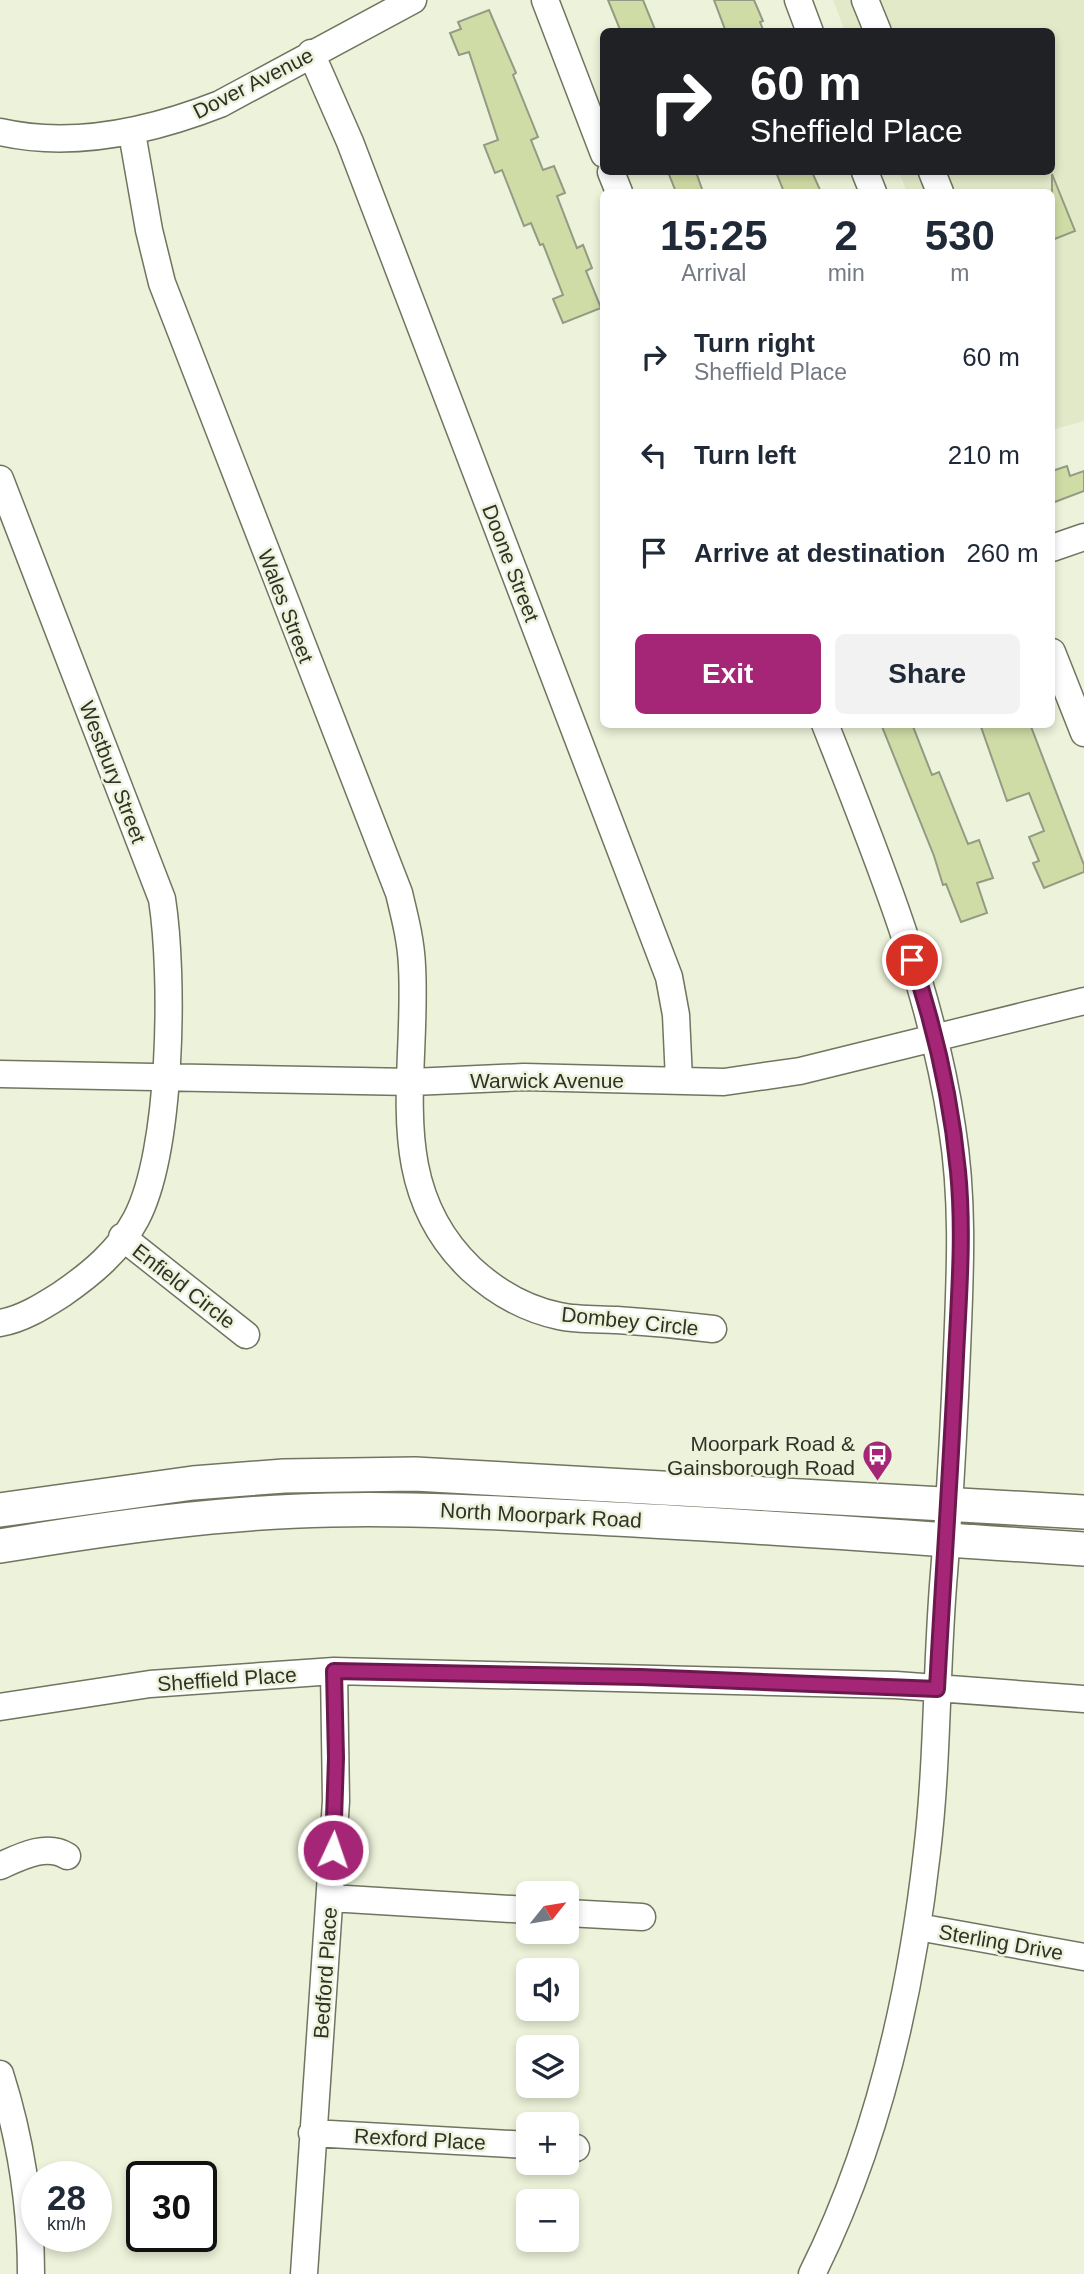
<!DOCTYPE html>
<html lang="en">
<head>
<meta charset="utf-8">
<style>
  body { margin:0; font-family:Helvetica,sans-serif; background:#f2f2f3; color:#1f2937; height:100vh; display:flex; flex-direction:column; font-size:26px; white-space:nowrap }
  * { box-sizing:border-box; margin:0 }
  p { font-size:23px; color:#747a83 }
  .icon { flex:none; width:38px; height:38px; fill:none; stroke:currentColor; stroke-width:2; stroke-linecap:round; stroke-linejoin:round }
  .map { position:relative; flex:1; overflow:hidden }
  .drawer { position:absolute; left:600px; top:189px; width:455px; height:539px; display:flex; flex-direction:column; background:#fff; border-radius:10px; box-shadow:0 4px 10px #0003 }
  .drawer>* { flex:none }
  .guide { position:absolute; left:600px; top:28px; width:455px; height:147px; border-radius:10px; box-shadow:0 4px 10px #0003; background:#202124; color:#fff; overflow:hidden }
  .needle { width:46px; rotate:60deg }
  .fabs { position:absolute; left:516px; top:1881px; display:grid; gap:14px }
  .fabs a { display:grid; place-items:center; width:63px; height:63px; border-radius:10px; background:#fff; box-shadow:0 4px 10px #0003; font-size:35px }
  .speed { position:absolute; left:21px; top:2161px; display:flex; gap:14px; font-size:35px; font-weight:700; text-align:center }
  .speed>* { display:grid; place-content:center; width:91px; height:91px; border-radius:50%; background:#fff; box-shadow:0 4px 10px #0003; line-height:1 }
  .speed small { font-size:18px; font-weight:400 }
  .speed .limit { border:4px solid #111; border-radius:10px; background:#fff; color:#111 }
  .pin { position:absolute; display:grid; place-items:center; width:60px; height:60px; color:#fff; margin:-30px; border:4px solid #fff; border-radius:50%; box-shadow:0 2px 7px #0007 }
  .me { position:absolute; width:77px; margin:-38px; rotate:3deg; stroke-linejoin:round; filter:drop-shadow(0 0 5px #0008) }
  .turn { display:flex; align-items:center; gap:24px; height:147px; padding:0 35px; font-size:32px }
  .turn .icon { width:91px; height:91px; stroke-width:2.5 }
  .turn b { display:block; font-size:49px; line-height:60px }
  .eta { display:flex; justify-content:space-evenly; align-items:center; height:119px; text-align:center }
  .eta b { font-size:42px; font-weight:800; line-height:49px }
  .button { display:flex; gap:14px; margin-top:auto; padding:14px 35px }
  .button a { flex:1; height:80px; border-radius:10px; background:#a52677; color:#fff; font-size:28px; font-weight:800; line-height:80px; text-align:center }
  .button a+a { background:#f2f2f3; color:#1f2937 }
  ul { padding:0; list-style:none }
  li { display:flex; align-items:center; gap:21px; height:98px; padding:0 35px }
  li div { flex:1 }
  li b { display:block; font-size:26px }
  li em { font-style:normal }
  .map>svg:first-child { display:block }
</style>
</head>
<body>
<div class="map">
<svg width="1084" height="2274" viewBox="0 0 1084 2274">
  <rect width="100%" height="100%" fill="#edf3da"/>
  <path fill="#e1e9c9" d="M833 0H1084V421L1052 430V192H907L899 172H1052V32L845 31Z"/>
  <path fill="#d0dca6" stroke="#949a83" stroke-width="2" d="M608 0H643L656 32H621Z
    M714 0H754L763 21 760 22 764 32H726Z
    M489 10 516 73 513 75 538 137 531 140 543 170 554 166 565 193 557 196 577 248 583 245 592 268 586 271 601 308 563 323 553 299 563 295 543 244 540 245 531 223 524 226 502 170 495 173 484 145 498 140 469 52 459 55 450 33 461 29 458 22Z
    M668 172H696L703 192H676Z
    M776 172H812L821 192H784Z
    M1052 174 1075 231 1052 240Z
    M1067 466 1070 476 1084 471V491L1052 503V471Z
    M881 724H912L932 775 939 772 968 844 979 840 993 878 977 883 987 913 961 922 946 884 943 885 934 856Z
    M980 724H1030L1084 865V872L1044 888 1033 863 1039 861 1029 837 1044 831 1029 793 1007 801Z"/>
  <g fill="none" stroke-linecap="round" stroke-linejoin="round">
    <defs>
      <path id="minor" d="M545 0 604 154
        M798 0 810 32
        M865 0 878 32
        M311 53 350 142 669 977 676 1015 679 1080
        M0 132C74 149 151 131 220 104L413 0
        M132 133 149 230 162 283 399 893C405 918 411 941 412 966 418 1076 382 1184 471 1269 495 1291 526 1309 559 1316 577 1320 598 1319 617 1320 649 1322 681 1325 713 1329
        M611 172 619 192
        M865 172 873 192
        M932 172 940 192
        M0 479 162 899C174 976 172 1151 136 1219 119 1251 91 1274 62 1294 43 1306 23 1319 0 1323
        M1052 548 1084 537
        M1052 652 1084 733
        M0 1074 412 1082 524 1077 724 1082 800 1071 1084 1001
        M122 1237 246 1335
        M0 1707 150 1684 334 1671 896 1685 1084 1699
        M0 1866C20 1857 46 1843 67 1856
        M330 1898 528 1910
        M567 1913 642 1917
        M918 1927 1084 1957
        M0 2074C21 2140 31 2204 31 2274
        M312 2133 528 2145
        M567 2147 576 2148
        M304 2274 336 1801 334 1671
        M812 2274C877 2144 911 1995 927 1852 938 1760 936 1666 944 1573 950 1499 954 1425 957 1350 960 1275 964 1202 952 1127 931 987 877 856 825 724"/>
      <path id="major" d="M0 1510 193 1483 284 1476 415 1474 1084 1512
        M0 1546C109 1528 220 1512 331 1510 426 1508 520 1514 615 1519 772 1527 928 1539 1084 1549"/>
    </defs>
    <use href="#minor" stroke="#6f755f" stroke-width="29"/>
    <use href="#major" stroke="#6f755f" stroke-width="36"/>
    <use href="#minor" stroke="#fff" stroke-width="26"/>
    <use href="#major" stroke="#fff" stroke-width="33"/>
  </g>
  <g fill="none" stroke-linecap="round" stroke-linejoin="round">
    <defs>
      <path id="route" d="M333 1850 336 1758 334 1671 641 1677 937 1689C943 1578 951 1467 956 1356 959 1295 964 1232 958 1171 951 1099 935 1028 912 960"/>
    </defs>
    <use href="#route" stroke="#6b194d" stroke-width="18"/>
    <use href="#route" stroke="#a52677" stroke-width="12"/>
  </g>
  <defs>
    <symbol id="bus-pin" viewBox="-11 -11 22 30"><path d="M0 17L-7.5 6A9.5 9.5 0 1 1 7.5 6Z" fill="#a52677" stroke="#edf3da"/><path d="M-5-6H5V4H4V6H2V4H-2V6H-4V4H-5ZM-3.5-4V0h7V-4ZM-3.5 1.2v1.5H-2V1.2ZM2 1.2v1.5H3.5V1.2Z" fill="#fff"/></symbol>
  </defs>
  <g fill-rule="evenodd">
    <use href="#bus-pin" x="860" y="1438" width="35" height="47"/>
  </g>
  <g text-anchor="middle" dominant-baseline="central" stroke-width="5" stroke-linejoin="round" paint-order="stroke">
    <g font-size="21" fill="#2f3228" stroke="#edf3da">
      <text transform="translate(253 83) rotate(-27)">Dover Avenue</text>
      <text transform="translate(511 563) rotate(69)">Doone Street</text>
      <text transform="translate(286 606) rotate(69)">Wales Street</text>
      <text transform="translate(113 772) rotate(69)">Westbury Street</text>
      <text x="547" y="1080">Warwick Avenue</text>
      <text transform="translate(184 1286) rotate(38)">Enfield Circle</text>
      <text transform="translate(630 1321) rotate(6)">Dombey Circle</text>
      <text transform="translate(541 1515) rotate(3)">North Moorpark Road</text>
      <text transform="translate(227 1679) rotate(-4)">Sheffield Place</text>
      <text transform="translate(1001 1942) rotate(10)">Sterling Drive</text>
      <text transform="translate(325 1973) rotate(-86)">Bedford Place</text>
      <text transform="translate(420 2139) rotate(3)">Rexford Place</text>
    </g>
    <g font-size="21" fill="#2f3228" stroke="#edf3da" text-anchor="end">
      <text x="855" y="1443">Moorpark Road &amp;<tspan x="855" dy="24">Gainsborough Road</tspan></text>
    </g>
  </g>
</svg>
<div class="fabs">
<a><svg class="needle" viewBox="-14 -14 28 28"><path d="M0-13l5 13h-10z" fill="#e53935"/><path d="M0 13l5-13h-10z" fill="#747a83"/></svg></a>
<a><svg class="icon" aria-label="sound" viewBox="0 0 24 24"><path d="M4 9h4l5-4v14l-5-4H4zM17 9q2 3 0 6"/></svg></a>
<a><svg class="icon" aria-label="layers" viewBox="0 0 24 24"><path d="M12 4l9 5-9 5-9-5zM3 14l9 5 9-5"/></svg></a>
<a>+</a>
<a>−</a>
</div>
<div class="speed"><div>28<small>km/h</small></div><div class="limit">30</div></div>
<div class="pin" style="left:912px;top:960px;background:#d93025"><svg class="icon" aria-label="arrive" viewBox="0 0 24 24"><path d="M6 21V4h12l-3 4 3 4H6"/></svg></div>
<svg class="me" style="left:333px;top:1850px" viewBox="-20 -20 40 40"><circle r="17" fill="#a52677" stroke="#fff" stroke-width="3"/><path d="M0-11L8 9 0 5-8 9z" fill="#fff"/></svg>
<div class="guide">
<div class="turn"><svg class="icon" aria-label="right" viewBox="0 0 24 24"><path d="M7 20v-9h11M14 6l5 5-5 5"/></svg><div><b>60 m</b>Sheffield Place</div></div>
</div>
<section class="drawer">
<div class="eta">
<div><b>15:25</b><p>Arrival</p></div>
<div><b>2</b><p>min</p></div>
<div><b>530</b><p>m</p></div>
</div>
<ul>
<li><svg class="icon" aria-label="right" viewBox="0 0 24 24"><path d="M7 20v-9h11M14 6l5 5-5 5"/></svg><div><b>Turn right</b><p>Sheffield Place</p></div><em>60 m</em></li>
<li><svg class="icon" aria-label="left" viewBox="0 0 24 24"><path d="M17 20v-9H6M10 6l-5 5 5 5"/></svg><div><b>Turn left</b></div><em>210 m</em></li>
<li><svg class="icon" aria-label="arrive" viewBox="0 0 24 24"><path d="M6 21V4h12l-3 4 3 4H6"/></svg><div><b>Arrive at destination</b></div><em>260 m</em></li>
</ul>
<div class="button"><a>Exit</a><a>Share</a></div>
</section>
</div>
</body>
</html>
